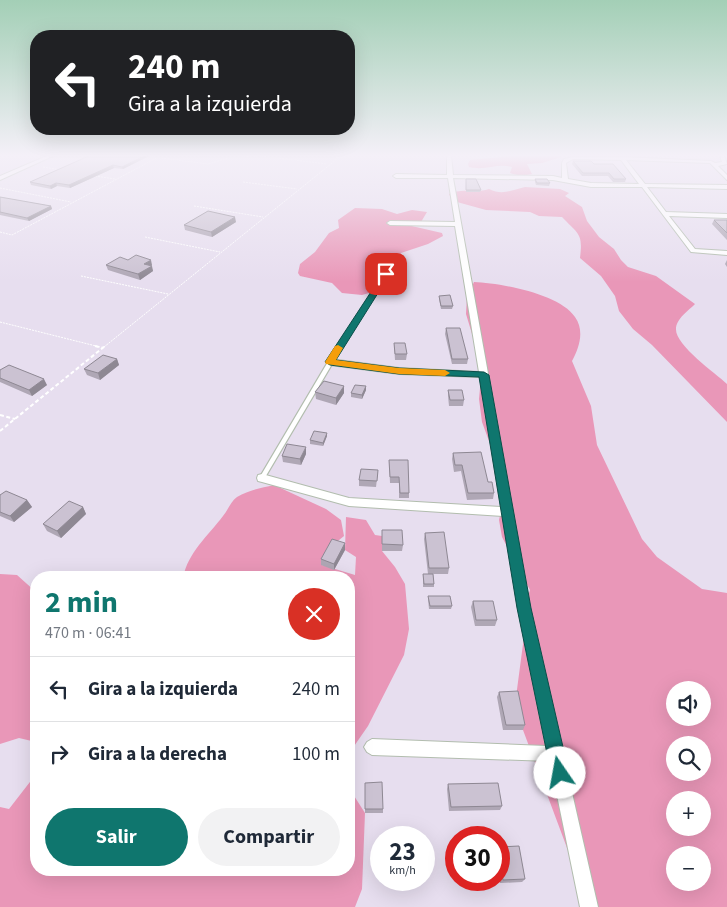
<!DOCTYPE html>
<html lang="es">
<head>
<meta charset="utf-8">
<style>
  body { margin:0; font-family:"Source Sans 3",sans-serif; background:#f2f2f3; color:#1f2937; height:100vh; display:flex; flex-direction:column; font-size:19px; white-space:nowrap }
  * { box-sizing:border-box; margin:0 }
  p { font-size:16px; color:#747a83 }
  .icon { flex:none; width:28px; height:28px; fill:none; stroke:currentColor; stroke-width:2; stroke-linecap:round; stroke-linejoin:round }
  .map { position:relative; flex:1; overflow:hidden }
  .panel { position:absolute; left:30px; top:571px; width:325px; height:305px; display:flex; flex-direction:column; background:#fff; border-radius:20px; box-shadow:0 5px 20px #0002 }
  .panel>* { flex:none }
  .top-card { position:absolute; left:30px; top:30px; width:325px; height:105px; border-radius:20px; box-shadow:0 5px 20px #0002; background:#202124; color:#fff; overflow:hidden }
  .buttons { position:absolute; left:666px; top:681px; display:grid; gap:10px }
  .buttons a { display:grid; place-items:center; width:45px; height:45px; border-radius:50%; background:#fff; box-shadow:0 5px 20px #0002; font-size:25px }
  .speed { position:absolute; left:370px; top:826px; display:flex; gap:10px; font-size:25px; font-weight:700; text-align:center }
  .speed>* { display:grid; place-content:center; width:65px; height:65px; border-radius:50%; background:#fff; box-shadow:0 5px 20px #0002; line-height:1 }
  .speed small { font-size:12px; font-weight:400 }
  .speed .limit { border:8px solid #d22; background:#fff; color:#111 }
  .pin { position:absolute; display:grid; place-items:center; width:42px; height:42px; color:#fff; margin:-21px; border-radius:10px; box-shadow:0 2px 8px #0006 }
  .me { position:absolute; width:55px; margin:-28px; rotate:348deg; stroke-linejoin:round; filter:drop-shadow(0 0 4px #0008) }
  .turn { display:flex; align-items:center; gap:18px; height:105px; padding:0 15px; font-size:22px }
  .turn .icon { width:65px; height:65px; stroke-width:2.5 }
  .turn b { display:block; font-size:35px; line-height:42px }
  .round { display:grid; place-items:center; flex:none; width:52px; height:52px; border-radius:26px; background:#f2f2f3 }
  .overview { display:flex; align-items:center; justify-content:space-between; height:85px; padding:0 15px }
  h1 { font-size:30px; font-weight:700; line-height:38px; color:#0f766e }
  .cta { display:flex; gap:10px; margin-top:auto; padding:10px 15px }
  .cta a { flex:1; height:58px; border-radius:30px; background:#0f766e; color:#fff; font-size:20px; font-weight:700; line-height:58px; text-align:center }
  .cta a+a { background:#f2f2f3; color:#1f2937 }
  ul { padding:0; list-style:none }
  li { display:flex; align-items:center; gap:15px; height:65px; padding:0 15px; border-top:1px solid #e0e1e3 }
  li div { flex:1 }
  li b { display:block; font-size:19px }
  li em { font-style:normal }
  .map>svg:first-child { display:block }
</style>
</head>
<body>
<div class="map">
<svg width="727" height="907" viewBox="0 0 727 907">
  <rect width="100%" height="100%" fill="#e7deef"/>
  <path fill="#e997b8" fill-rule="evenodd" d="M522 155H563L561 157 542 163 527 164 532 174C524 176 518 176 510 173L512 167C497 163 485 171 469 167L468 164 470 160Z
    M525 187 560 189 569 193 565 196 582 207 587 221 599 237 614 249 621 260 628 267 656 276 695 304C689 310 676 319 676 329 675 345 715 373 727 384V422L652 345 633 329 619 311 615 296 601 276 580 258C583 233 579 235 562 217L539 216 530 212 486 210 457 202 451 198 449 194C462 187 475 194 489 189 503 196 511 190 525 187Z
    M355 208 382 209 397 214 412 210 427 212 421 222 405 221 403 224 442 233 443 236 428 244 401 253C389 267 393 274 373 283L369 293 362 295 342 293 332 283 300 276 298 273 300 264 315 252 329 233 339 228 338 220Z
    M474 282C501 283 560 294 575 317 585 331 579 348 572 361L591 406 597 445 642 539 657 557 702 589 727 593V907H583L573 864 523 730 516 697 525 629 524 608 530 590 502 537 499 520 506 488 482 422 479 399 482 367 466 314 467 297ZM675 690H702V718H675ZM675 745H702V772H675ZM675 800H702V828H675ZM675 855H702V882H675Z
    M274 485 326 509 341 520 344 536 333 545 322 565 355 575 356 557 345 550 346 517 366 520 375 535 382 536V551L395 567 405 584 409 629 404 655 368 726 350 752 349 760V578H183C188 552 208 536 223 516 228 510 231 501 237 497 249 490 261 488 274 485Z
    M0 574 17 575 36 592V650L31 669 33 691 36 692V742L19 738 0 744Z
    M36 769V870H349V788L365 813 362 889 355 907H0V807L9 809 33 778Z"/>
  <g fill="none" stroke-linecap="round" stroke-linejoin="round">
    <defs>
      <path id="lane-far1" d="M339 347 386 274"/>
      <path id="lane" d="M262 478 340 346"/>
      <path id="street" d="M49 155H55L0 180V176Z
        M447 155H451L453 175 553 176 562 178V163L564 159 573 157H622L711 161 715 163 722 162 720 155H724L727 164 718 166 727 175V180L710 163 626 160 645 184 727 185V189L647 187 666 212 727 214V218L669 216 695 249 727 251V255L691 252 642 187H591L553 180 453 178 530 608 598 907H580L550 761 372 755 367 752 364 747 367 742 372 739 546 746 518 608 503 516 349 506 262 482 258 481 257 478 258 475 262 474 349 498 501 507 480 377 399 374 330 365 326 362 330 359 399 368 479 372 455 226 390 225 387 223 390 221 455 222 448 178H396L393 176 396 174 447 175ZM573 159 621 160 639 184 591 183 568 179 566 163Z"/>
    </defs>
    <use href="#lane-far1" stroke="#b2bdae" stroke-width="5.5"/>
    <use href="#lane" stroke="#b2bdae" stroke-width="7"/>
    <use href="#street" stroke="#b2bdae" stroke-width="2"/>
    <path stroke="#fff" stroke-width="1" stroke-dasharray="2 1" stroke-linecap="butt" d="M146 156 208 164 233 157 261 156 327 164
      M43 167 61 170
      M95 176 115 179
      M243 182 297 189
      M0 188 71 202
      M194 206 263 217
      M0 232 12 235 162 155
      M145 237 220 252
      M81 276 168 294
      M0 322 100 347
      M104 347 342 155"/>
    <path stroke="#fff" stroke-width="2" stroke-dasharray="4 2.5" stroke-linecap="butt" d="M95 346 103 348
      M0 415 15 419
      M0 431 105 346"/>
    <use href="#lane-far1" stroke="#fff" stroke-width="4"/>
    <use href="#lane" stroke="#fff" stroke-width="4.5"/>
    <use href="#street" fill="#fff" fill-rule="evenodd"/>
  </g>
  <path fill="#afa7b5" d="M91 155H151L123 169 114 168 70 188 57 186 51 189 31 185 30 182Z
    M193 155H209L206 157Z
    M573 161 594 164 626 179 625 182H613L608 176H582L572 164Z
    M535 179 550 183 549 186 536 185 535 182Z
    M466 181 481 190 480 192H466Z
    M0 197 51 206 52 209 29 221 0 215Z
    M714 220H727V240L712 224Z
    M236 222 212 237 185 230 184 225Z
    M128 260 152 265 151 266 153 271 140 280 108 270 106 265Z
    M727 260V267L725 264Z
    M439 296 453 306 452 309H441L439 299Z
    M446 328 468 359 467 364H452L445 334Z
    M394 343 407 354 406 360H395Z
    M117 359 119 365 100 380 87 375 84 369Z
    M0 370 47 385 32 396 0 382Z
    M366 386V390L362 399 351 397V393Z
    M448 390 464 400 463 406H449L448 396Z
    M315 392 344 393 336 405 316 399Z
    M327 436 323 446 310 444V440Z
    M453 453 488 482 494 493 493 499 467 500 461 471 454 472 452 459Z
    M306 454 301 465 283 462 282 456Z
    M389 460 409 493V498H399V483H390Z
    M378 470 376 487 359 486V480Z
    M0 495 27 500 32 507 14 522 0 516Z
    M83 507 86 514 61 538 47 531 43 524Z
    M382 530 403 545 402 551H382Z
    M425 533 449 568 448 574H433L434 584V587H423V574H428L424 539Z
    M345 543V550L334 570 321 565V559Z
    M428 596 452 606 451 609H429L428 599Z
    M473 601 497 620 495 626H475L471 607Z
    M499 692 525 725 523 730H503L497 697Z
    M365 783 383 809V813H365Z
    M448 784 502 806 500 810 449 811 447 789Z
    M499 847 525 879 522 882 500 883 499 875Z"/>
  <path fill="#8e8893" d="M146 155H151L123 169 122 167Z
    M113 165 114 168 70 188 69 185Z
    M56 183 57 186 51 189 50 186Z
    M51 206 52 209 29 221 27 218Z
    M235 217 236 222 212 237 211 232Z
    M151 260 152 265 145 269 144 264Z
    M152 266 153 271 140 280 138 274Z
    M117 359 119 365 100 380 98 373Z
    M44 379 47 385 32 396 29 390Z
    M344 386V393L336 405V398Z
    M366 386V390L362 399V395Z
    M327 433V436L323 446V443Z
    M306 447V454L301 465 300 459Z
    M27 500 32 507 14 522 10 516Z
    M83 507 86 514 61 538 57 531Z
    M345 543V550L334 570V564Z"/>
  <path fill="#cbc2d2" stroke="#8e8893" d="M91 155H146L122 167 113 165 69 185 56 183 50 186 30 182Z
    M573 161H591L594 164H613L626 179H614L609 173H583Z
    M466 179H476L481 190H466Z
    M535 179H547L550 183H537Z
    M0 197 51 206 27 218 0 212Z
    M208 211 235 217 211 232 184 225Z
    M714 220H727V233Z
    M136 255 151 260 144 264 152 266 138 274 106 265 120 257 128 260Z
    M450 295 453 306H441L439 296Z
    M446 328H460L468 359H452Z
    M394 343H405L407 354H395Z
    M103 355 117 359 98 373 84 369Z
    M9 365 44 379 29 390 0 378V370Z
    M324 381 344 386 336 398 315 392Z
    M355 385 366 386 362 395 351 393Z
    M448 390H462L464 400H450Z
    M314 431 327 433 323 443 310 440Z
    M287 444 306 447 300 459 282 456Z
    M481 452 488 482H492L494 493H468L462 465H455L453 453Z
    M389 460H408L409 493H400L399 477H390Z
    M361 469 378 470 377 481 359 480Z
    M6 491 27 500 10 516 0 512V495Z
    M69 501 83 507 57 531 43 524Z
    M382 530H402L403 545 382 544Z
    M444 532 449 568H429L425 533Z
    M332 539 345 543 334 564 321 559Z
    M423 574H433L434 584H424Z
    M428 596H450L452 606H430Z
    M473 601H493L497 620H476Z
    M518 691 525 725H506L499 692Z
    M382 782 383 809H365V783Z
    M498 783 502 806 451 807 448 784Z
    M519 846 525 879 503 880 499 855V847Z"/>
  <linearGradient id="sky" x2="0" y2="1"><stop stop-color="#a3cfb6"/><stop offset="0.55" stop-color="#f4f0f8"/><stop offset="1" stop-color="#f4f0f8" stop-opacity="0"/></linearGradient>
  <rect width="727" height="282" fill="url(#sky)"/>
  <path fill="#0f766e" stroke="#0a4d48" d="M384 272 390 274 336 360 399 368 484 372 489 375 531 608 569 773 566 779 560 782 554 779 551 773 517 608 479 377 399 374 330 365 325 362Z"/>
  <path fill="#f59e0b" d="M338 345 343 348 336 360 399 368 445 370 450 373 445 376 399 374 326 364 325 362 335 346Z"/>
</svg>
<div class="buttons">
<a><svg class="icon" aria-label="sound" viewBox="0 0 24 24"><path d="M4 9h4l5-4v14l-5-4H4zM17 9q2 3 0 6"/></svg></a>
<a><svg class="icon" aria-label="search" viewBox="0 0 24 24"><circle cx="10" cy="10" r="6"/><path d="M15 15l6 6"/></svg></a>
<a>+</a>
<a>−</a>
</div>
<div class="speed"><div>23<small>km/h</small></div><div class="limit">30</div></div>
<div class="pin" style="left:386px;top:274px;background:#d93025"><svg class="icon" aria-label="arrive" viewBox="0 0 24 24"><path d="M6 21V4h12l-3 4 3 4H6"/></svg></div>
<svg class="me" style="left:560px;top:773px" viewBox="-20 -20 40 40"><circle r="19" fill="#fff"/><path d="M0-13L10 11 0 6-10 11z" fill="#0f766e"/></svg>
<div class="top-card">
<div class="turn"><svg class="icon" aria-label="left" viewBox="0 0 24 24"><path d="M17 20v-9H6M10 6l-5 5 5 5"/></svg><div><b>240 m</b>Gira a la izquierda</div></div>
</div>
<section class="panel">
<div class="overview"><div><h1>2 min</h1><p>470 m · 06:41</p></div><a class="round" style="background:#d93025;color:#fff"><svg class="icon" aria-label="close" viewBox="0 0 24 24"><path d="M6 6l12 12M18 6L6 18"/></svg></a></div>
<ul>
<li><svg class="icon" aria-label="left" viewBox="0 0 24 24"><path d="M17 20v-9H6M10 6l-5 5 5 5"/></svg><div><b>Gira a la izquierda</b></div><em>240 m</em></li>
<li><svg class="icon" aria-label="right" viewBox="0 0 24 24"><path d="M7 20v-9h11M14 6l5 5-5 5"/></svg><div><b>Gira a la derecha</b></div><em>100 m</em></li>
</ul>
<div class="cta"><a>Salir</a><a>Compartir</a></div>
</section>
</div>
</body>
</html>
